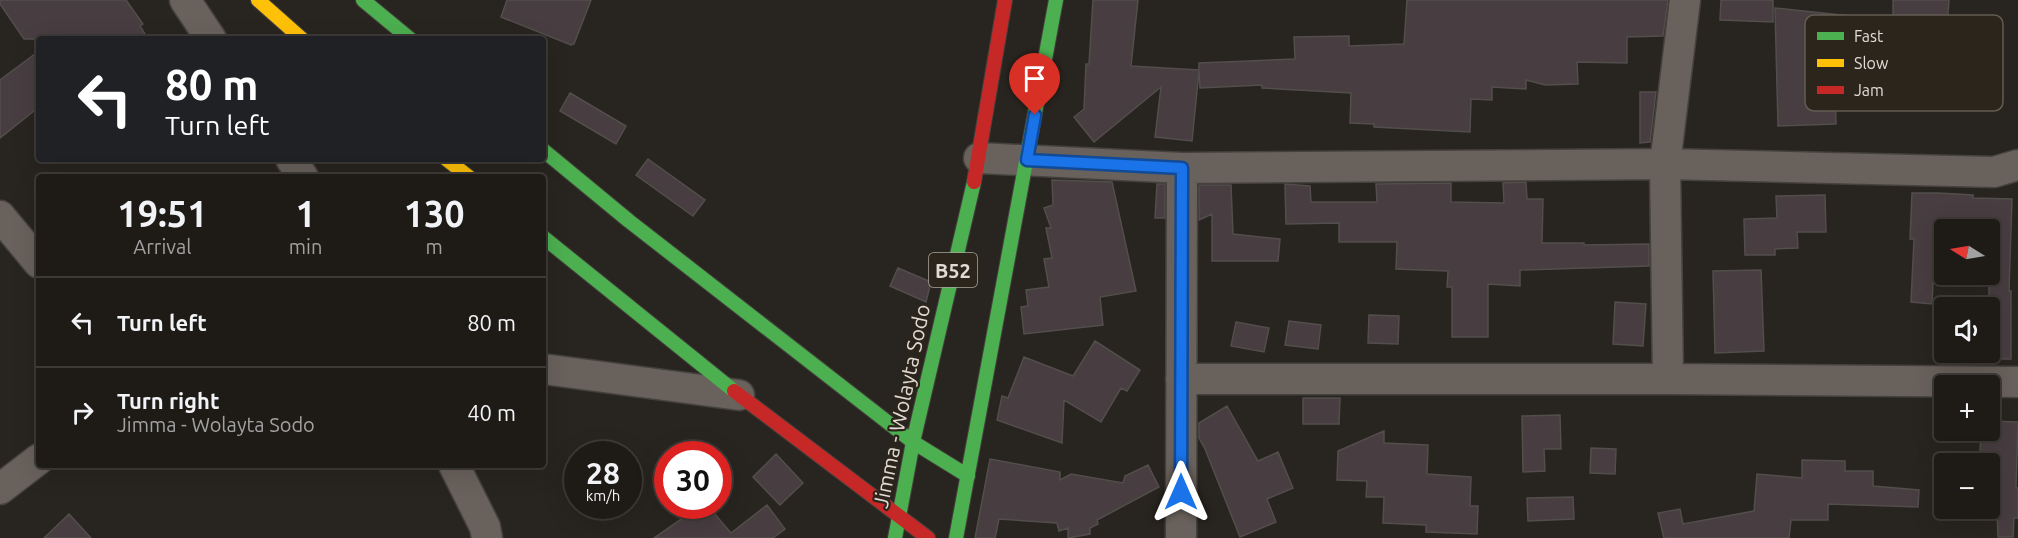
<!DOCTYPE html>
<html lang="en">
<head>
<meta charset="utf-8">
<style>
  body { margin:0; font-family:Ubuntu,sans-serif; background:#262420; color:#f1f3f6; height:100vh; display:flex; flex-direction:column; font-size:22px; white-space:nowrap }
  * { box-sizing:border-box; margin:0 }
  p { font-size:20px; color:#a1a1a1 }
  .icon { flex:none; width:33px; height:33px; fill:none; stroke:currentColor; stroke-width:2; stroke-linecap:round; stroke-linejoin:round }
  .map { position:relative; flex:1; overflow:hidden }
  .side { position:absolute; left:36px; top:174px; width:510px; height:294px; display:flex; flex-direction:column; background:#1e1b17; border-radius:6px; box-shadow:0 6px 24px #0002,0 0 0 2px #3c3936 }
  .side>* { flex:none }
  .guide { position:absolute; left:36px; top:36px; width:510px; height:126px; border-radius:6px; box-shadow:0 6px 24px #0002,0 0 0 2px #3c3936; background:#202124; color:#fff; overflow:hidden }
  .needle { width:39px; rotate:281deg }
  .fabs { position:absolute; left:1934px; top:219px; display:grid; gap:12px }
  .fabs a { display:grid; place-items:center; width:66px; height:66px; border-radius:6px; background:#1e1b17; box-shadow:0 6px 24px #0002,0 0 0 2px #3c3936; font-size:30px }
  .speed { position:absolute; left:564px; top:441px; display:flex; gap:12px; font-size:30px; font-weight:700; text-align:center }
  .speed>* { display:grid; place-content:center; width:78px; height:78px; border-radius:50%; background:#1e1b17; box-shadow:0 6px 24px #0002,0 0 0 2px #3c3936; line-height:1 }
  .speed small { font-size:15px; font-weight:400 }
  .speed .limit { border:9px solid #d22; background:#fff; color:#111 }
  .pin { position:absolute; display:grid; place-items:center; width:51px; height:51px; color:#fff; margin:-62px -26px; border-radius:50% 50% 50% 0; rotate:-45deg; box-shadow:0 0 6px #0007 }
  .pin .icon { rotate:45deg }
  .me { position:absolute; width:66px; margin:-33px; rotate:0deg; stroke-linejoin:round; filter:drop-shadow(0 0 4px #0008) }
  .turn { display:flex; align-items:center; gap:21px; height:126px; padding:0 30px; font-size:27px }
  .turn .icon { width:78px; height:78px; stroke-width:2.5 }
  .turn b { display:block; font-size:42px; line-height:51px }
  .eta { display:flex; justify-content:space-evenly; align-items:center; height:102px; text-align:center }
  .eta b { font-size:36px; font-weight:700; line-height:42px }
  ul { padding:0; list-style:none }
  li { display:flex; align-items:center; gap:18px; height:90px; padding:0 30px; border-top:2px solid #3c3936 }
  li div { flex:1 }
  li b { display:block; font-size:22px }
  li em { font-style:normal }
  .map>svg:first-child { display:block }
</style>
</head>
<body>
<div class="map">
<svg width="2018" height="538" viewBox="0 0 2018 538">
  <rect width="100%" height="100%" fill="#28241f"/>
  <path fill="#483d40" stroke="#524e4c" stroke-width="1.5" d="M0 0H126L143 24 140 26 148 39H24L0 4Z
    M507 0H591L574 44 571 45 501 17Z
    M1093 0H1138L1131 66 1199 70V63L1295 59 1294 37 1349 36V46L1404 44 1407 0H1668L1663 36 1627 37V63L1577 62 1578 84 1545 85 1526 80V89L1492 87V100L1471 99 1470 132 1374 127V124L1350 123 1351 93 1262 88V85L1200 88 1199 71 1192 141 1155 137 1161 87 1094 142 1074 117 1084 109 1086 64H1089Z
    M1721 0H1773V22L1720 20Z
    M1893 0H1949L1947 26 1893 28Z
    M1775 8 1850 16 1848 41 1834 40 1836 124 1778 126Z
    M39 51V107L0 138V80Z
    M1640 92H1656L1650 142 1640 143Z
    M570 93 626 126 616 144 560 111Z
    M648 159 705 200 693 216 636 175Z
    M1052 180 1112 182 1136 291 1100 297 1103 325 1024 334 1021 307 1028 306 1026 290 1049 287 1044 259 1052 258 1046 228H1051L1044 208 1053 205Z
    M1526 182 1527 199H1543L1542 243H1584V245L1649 244V266L1520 270V286L1488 284V337H1452V287H1447L1448 271 1396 269 1397 242H1339V223L1286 224 1285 184 1310 186 1311 202H1377L1376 184 1451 183V202L1504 203 1503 183Z
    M1157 184H1165V218H1155Z
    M1199 185H1231L1233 234 1280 239 1278 261H1212V214L1199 220Z
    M1912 193H1939L1973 195V198L2012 199 2009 291H2011V359H1989V230H1944V240L1935 239 1932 304 1911 302 1914 239H1910Z
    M1825 195 1826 232H1797L1798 248 1775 249V255H1745L1744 219 1777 218 1776 196Z
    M898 268 931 282 926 302 890 286Z
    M1761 270 1764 351 1715 353 1713 271Z
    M1615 302 1646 304 1643 346 1613 344Z
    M1369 315 1399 316 1398 344 1368 343Z
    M1289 321 1321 325 1318 349 1285 345Z
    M1236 322 1269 328 1264 352 1231 346Z
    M1095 341 1140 370 1127 391 1121 388 1101 422 1064 400 1062 443 997 420 1002 396 1008 398 1024 357 1073 376Z
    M1303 398H1340L1339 424H1303Z
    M1227 406 1258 461 1278 452 1293 488 1267 499 1276 522 1240 537 1205 449 1199 438V423Z
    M1560 415 1561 449H1544L1545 471 1523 472 1522 416Z
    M1989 421 2018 422 2016 488H2018V518H2014L2013 537H1998L1995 453 1980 452 1981 430H1989Z
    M1384 431V443L1428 445 1427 474 1471 477 1470 506H1478L1477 534 1426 532V525L1383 523 1384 497H1366L1367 481 1337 480 1338 451Z
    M1591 448 1616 449 1615 474 1590 473Z
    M776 454 803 483 780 505 753 477Z
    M990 459 1060 472V480L1071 474 1123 483 1125 476 1148 465 1159 487 1097 520 1098 524 1090 528V534L1068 538V528L1059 531 1057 523 999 519 995 538H975Z
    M1802 460 1845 461V471H1873V486L1919 490 1918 507 1828 504V520H1791L1789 538H1664L1658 513 1680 509 1683 524 1754 511 1757 474 1802 478Z
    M1573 497 1574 519 1528 521 1527 498Z
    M767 505 785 529 773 538H654L700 506H708L731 533Z
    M69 514 91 538H44Z"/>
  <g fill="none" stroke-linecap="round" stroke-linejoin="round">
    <defs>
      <path id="street" d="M185 0 211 39
        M979 158 1182 168 1665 164 1994 172 2018 165
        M291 159 303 177
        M0 216 39 263
        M543 369 739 395
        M1181 379H1668L2018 382
        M1668 379 1665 164 1685 0
        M454 465 485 527 487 538
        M0 489 39 459
        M1181 538 1182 168"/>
      <path id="fast" d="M363 0 410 39
        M543 150 629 221 913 442 968 476
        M543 237 734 391
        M895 538 913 442 974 182
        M956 538 1056 0"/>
      <path id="slow" d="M258 0 302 39
        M446 159 469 177"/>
      <path id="jam" d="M974 182 1005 0
        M734 391 928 538"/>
    </defs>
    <use href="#street" stroke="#45413d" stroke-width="33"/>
    <use href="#fast" stroke="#45413d" stroke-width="16"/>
    <use href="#slow" stroke="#45413d" stroke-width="16"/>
    <use href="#jam" stroke="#45413d" stroke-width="16"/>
    <use href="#street" stroke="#69615b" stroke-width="30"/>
    <use href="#fast" stroke="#4caf50" stroke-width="14"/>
    <use href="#slow" stroke="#ffc107" stroke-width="14"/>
    <use href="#jam" stroke="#c62828" stroke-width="14"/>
  </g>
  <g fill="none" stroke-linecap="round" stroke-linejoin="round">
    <defs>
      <path id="route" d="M1035 115 1027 160 1182 168 1181 492"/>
    </defs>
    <use href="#route" stroke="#114b97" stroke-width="15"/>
    <use href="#route" stroke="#1a73e8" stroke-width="10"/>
  </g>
  <g text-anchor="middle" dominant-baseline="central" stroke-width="4.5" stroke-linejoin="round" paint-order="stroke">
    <rect fill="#2c251b" stroke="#aaa59d" stroke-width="1.5" x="929" y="253" width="48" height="34" rx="4.5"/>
    <g font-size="20" font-weight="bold" fill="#e0dcd5">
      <text x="953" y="270">B52</text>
    </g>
    <g font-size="21" fill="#e0dcd5" stroke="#2c251b">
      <text transform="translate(901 406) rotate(-78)">Jimma - Wolayta Sodo</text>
    </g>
  </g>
  <rect x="1805" y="15" width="198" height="96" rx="9" fill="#2c251b" stroke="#625c53" stroke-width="1.5"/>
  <rect x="1817" y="32" width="27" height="8" fill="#4caf50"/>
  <rect x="1817" y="59" width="27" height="8" fill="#ffc107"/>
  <rect x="1817" y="86" width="27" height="8" fill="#c62828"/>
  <g font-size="16" fill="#e0dcd5">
    <text x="1854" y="42">Fast</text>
    <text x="1854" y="69">Slow</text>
    <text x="1854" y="96">Jam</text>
  </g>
</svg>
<div class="fabs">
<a><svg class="needle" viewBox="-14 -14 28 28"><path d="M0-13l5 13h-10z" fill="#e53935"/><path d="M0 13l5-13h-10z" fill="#a1a1a1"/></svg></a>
<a><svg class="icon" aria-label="sound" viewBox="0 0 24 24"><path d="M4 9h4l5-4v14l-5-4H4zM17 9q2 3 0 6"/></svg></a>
<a>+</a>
<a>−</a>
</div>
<div class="speed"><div>28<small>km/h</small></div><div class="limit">30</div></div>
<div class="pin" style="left:1035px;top:115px;background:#d93025"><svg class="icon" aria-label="arrive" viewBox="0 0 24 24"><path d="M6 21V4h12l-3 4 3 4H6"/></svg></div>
<svg class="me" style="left:1181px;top:492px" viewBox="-20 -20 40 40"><path d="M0-17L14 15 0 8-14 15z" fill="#1a73e8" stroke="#fff" stroke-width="4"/></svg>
<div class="guide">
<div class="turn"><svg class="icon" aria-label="left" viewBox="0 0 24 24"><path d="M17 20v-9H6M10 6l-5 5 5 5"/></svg><div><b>80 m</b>Turn left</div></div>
</div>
<section class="side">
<div class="eta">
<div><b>19:51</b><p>Arrival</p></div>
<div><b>1</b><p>min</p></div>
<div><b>130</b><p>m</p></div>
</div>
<ul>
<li><svg class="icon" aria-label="left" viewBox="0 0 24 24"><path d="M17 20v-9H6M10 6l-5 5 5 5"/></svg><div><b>Turn left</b></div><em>80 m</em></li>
<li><svg class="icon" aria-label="right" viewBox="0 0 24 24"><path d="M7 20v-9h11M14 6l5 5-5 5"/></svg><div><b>Turn right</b><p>Jimma - Wolayta Sodo</p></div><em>40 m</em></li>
</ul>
</section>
</div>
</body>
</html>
